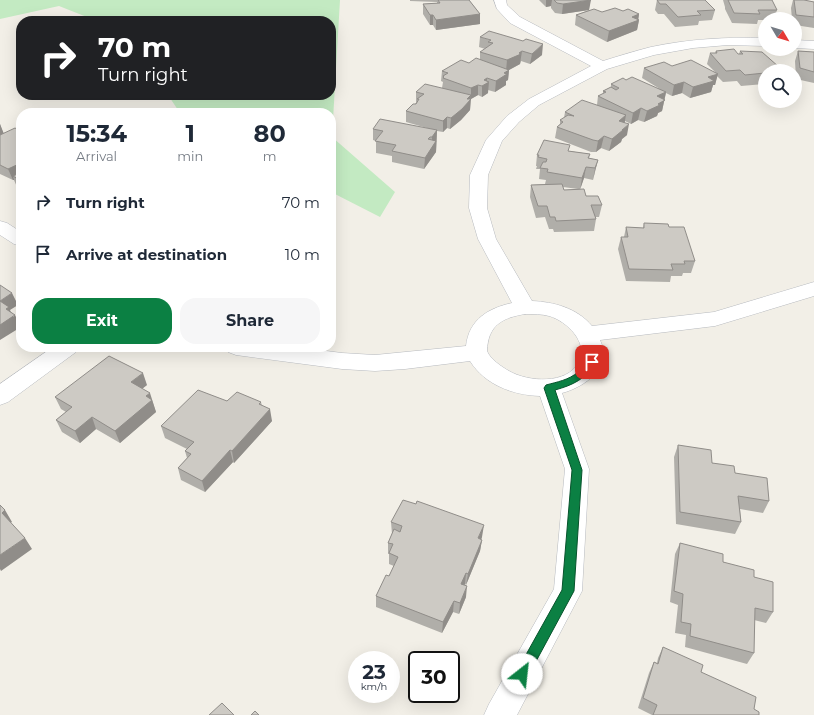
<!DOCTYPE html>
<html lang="en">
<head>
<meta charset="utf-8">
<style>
  body { margin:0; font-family:Montserrat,sans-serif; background:#f6f6f7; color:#1f2937; height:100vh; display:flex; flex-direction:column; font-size:15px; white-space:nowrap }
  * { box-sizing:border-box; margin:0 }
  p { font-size:13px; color:#747a83 }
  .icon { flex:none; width:22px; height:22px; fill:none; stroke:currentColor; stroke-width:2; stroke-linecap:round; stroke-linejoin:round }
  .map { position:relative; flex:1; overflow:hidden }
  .details { position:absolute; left:16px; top:108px; width:320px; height:244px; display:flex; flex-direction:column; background:#fff; border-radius:16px; box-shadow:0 4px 16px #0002 }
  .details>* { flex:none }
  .guide { position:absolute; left:16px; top:16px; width:320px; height:84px; border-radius:16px; box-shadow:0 4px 16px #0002; background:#202124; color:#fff; overflow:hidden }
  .needle { width:26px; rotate:128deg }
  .tools { position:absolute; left:758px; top:12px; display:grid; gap:8px }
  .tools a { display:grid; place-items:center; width:44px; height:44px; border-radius:50%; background:#fff; box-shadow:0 4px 16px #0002; font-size:20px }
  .speed { position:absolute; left:348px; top:651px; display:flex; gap:8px; font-size:20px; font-weight:700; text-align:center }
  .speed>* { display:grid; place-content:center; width:52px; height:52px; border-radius:50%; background:#fff; box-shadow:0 4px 16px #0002; line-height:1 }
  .speed small { font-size:10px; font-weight:400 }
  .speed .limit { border:2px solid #111; border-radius:6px; background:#fff; color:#111 }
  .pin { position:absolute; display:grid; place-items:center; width:34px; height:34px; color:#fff; margin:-17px; border-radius:8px; box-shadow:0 2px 6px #0006 }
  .me { position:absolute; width:44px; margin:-22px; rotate:29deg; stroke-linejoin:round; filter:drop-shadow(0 0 3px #0008) }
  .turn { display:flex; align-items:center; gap:14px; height:84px; padding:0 16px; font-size:18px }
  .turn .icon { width:52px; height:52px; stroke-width:2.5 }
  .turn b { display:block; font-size:28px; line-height:34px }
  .eta { display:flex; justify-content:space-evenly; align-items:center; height:68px; text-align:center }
  .eta b { font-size:24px; font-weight:700; line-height:28px }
  .action { display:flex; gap:8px; margin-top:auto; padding:8px 16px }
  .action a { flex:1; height:46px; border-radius:16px; background:#0b8043; color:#fff; font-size:16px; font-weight:700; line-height:46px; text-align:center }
  .action a+a { background:#f6f6f7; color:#1f2937 }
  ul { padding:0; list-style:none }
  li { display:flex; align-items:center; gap:12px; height:52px; padding:0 16px }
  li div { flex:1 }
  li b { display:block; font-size:15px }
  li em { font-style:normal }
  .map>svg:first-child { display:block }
</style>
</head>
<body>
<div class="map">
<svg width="814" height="715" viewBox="0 0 814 715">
  <rect width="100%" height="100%" fill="#f2efe7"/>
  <path fill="#c3eac2" d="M0 0H340L332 137 395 192 380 217 331 192V113H180L168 95H331V21H97L59 6 0 19Z"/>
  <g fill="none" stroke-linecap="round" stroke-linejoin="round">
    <defs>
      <path id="street" d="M494 0H506L507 5 520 17 603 61C619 56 635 51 651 47 689 39 726 37 765 38V46L728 45 693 48 654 55 607 69 539 105 519 122 502 141 488 175 487 208 496 239 532 301C554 302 577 308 592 326L714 312 814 282V296L715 326 600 340C613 367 585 387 562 393L589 469 582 591 517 715H484L489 704 554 589 565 469 540 396C513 395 485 385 470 361L405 369 375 371 342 369 236 355 228 352 225 347H295L342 353 375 355 466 346C469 319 489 308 512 303L478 239 469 208 470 175 486 140 507 116 529 99 591 66 510 23 497 9ZM525 314C533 314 542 314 549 316 567 321 589 343 579 362 567 385 528 382 509 371 502 367 490 359 487 351 488 325 502 318 525 314Z
        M795 40 814 41V49L795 48Z
        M0 221 7 223 21 232V246L14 244 0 235Z
        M53 347H79L76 352 8 402 0 405V384Z"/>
    </defs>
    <use href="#street" stroke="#b7babf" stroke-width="1"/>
    <use href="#street" fill="#fff" fill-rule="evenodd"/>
  </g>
  <path fill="#b0aea9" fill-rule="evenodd" d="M410 0H469L480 14V24L436 30 433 25H430L423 14V4L437 3V2L410 1Z
    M539 0H590L589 10 602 12 623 11 639 14 638 20H639L637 30 607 42 575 25 576 15 589 10 562 14 555 13 551 8V6L546 7Z
    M657 0 715 10 712 20 699 21 698 25 675 27 664 14H658L655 10Z
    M723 0H772L777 10 774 19H765V20H758L757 24 732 23 725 9V7Z
    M793 0H804L814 2V28L795 25V19H792L791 8Z
    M480 37 542 55 530 64 521 61 520 64 509 70 508 80 506 81V85L495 92 488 90V93L482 97 478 95 471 99 470 110 461 120 450 129 447 128 443 132 437 131 436 152 424 169 392 162V156L376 153V141L373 140V129L434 130 406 122V111L416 103V92L442 88 443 82 441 81 442 71 480 60V52L485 49 479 47Z
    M716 51 738 54H739L740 51 779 67 778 71H765V84L741 86 737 81 723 82 717 76 715 85H713L711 92 690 98 682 93 672 96 666 93 662 111 658 113 657 116 644 122 638 120 631 124 625 121V123L627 135 622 139 621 142 609 151 601 148 596 152H591L555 138 557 127 560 124V120L564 118 565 112 597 105 598 96 603 94V91L611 87V84L626 80 660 89 642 78 644 68 672 66 715 72 707 64 710 53H715Z
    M798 51 814 52V83L796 79 795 61Z
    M0 124 3 133 21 131V190L17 187 14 180H13L0 174Z
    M569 151 590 154 589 158 598 160 593 180 584 178 580 189 586 196 602 205 599 217H595L596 219 594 231 554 232 553 229H549L545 217 536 218 530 197 531 185 549 184H545L546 180 539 179 540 169H536L537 166H536L537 155ZM563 187 578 189 564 190Z
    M644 223 669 227 695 261 691 273H683L682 276H671L670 282 626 281 618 249 621 237H624L626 227 643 228Z
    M147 385 142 389 152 400 156 412 120 443 96 429 80 443 62 432 56 420 66 412 61 409 55 397Z
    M227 401 261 402 262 406 272 421 234 463 233 462 205 492 181 480 178 468 187 458 185 451 187 449 165 438 161 426Z
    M678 445 712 463 735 473 769 501 763 513 740 509 741 522 735 534 676 524 674 457Z
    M391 522 482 537 481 540H482L480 551 466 585 465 584 464 585 466 597 459 614 453 612 442 633 376 607V596L389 576 394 566 389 564V554H388V543L392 534Z
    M680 543 723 562 754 577 773 612 766 623 754 620V653L747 664 685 647 686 635 675 633 678 605 670 602 675 554Z
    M663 647 701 672 754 709 759 715H652L638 708 649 673 654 662 657 663 658 658Z"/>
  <path fill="#908d89" d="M546 0H552L551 6 546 7Z
    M591 0 589 10 562 14 563 4Z
    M480 14V24L436 30V20Z
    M639 14 638 21 639 20 637 30 607 42 609 31 632 17Z
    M430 15H433V25H430Z
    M543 44 542 55 530 64 532 54Z
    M522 51 520 64 509 70 508 80 506 81V85L495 92 496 81 506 71 507 60Z
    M718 74 715 85H713L711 92 690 98 693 87 708 77Z
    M487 78V83L489 82 488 93 482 97V86L484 80Z
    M684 82 682 93 672 96 674 85Z
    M478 85V95L471 99V88Z
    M666 92 662 111 658 113 657 116 644 122 647 111 657 96Z
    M471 95 470 110 461 120 450 129 451 118Z
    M641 108 638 120 631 124 633 113Z
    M626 115 624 126 619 121Z
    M447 117V128L443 132V121Z
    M0 124 4 134 0 140Z
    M629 124 627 135 622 139 621 142 609 151 612 139Z
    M437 130 436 152 424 169 425 158 432 147V137Z
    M604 136 601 148 596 152 598 141Z
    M598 160 595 171 593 180 595 168Z
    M21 163V176H13L14 180H13L8 169Z
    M586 167 584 178 580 190 582 178Z
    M12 293 18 305 10 310 13 317 15 315 21 327 0 340V301Z
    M143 373 147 385 135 394 131 382Z
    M150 393 156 412 120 443 115 431 146 396Z
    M270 409 272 421 234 463 232 451Z
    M92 417 96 429 80 443 75 431Z
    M230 450 233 462 205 492 202 481Z
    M5 510 12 522 8 524 2 513Z
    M484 525 482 537 477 550 478 538Z
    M25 538 32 549 1 571 0 569V555Z
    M482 540 480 551 466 585 468 574Z
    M466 573 465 584 460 595 461 584Z
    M467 586 466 597 459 614 460 603Z
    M454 601 453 612 442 633 443 622Z"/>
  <path fill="#cdcac4" stroke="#908d89" d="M438 0H469L480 14 436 20 433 15H430L423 4 440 3Z
    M554 0H591L563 4 557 3Z
    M657 0H705L715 10 697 11 701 15 678 17 666 4H660Z
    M728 0H772L777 10H758L760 14 734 13Z
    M794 0H804L814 2V17L796 15Z
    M615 8 623 11 628 9 639 14 632 17 639 20 609 31 576 15 594 9 602 12Z
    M489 31 523 41 526 39 543 44 532 54 522 51 519 53 521 54 507 60 480 52 493 43 488 42 491 40 480 37Z
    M734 49 738 54H743L740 51 762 52 779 67 768 68 771 71H765V73L745 75 740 70 726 71 710 53H717L716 51Z
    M798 51 814 52V72L800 68Z
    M476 58 509 70 504 73 507 74 496 81 487 78 484 80 489 82 482 86 478 85 471 88 443 78 444 77 443 76 448 73 442 71 461 60 469 63Z
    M691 60 718 74 708 77 714 81 693 87 684 82 674 85 644 68 664 62 672 66Z
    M632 77 666 92 657 96 665 100 658 104 660 105 647 111 641 108 633 113 598 96 606 92 603 91 611 87 616 90 619 88 611 84 623 78 626 80Z
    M425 84 471 95 467 99H471L462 109 451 118 447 117 443 121 406 111 413 104H416L419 99H417L424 94 416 92Z
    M582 100 626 115 619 121 629 124 622 130H623L612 139 604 136 598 141 593 140 557 127 563 122 560 120 568 115 574 116 565 112Z
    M380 119 437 130 432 137H430L428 139 436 141 425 158 392 151 396 145 375 141 383 131 373 129Z
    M15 128 21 131V163L8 169 0 165V135Z
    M544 140 570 145 568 151 590 154 588 158 598 160 595 168 586 167 582 178 547 172 548 169 540 168 543 162H546L547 159 538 157 539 155H537Z
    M21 172V181L13 176Z
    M562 184 564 190 584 189 586 196H598L602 205H591L596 219 556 221 555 217H550L547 206H538L531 185Z
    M644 223 668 224 669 227H684L695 261H684L685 264H671L673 270 629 269 621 237H628L626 227 644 228Z
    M0 285 12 293 0 301Z
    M0 301 9 307 6 309 15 315 0 325Z
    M109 356 143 373 131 382 150 393 146 396 152 400 115 431 92 417 75 431 56 420 72 407 55 397Z
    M198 390 227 401 237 392 261 402 259 404 270 409 232 451 230 450 202 481 178 468 191 454 185 451 194 442 161 426Z
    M678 445 711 450 712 463 734 466 735 473 767 478 769 501 738 496 741 522 680 512Z
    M403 500 416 504 417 501 484 525 478 538 482 540 468 574 466 573 461 584 467 586 460 603 454 601 443 622 376 596 386 575 389 576 398 557 389 553 393 544 388 543 394 529 400 532 402 526 391 522Z
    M0 505 5 510 2 513 25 538 0 555Z
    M680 543 723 554V562L754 570V577L773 582V612L755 608 754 653 690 636 691 624 681 622 683 594 674 591Z
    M663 647 703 665 701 672 756 697 754 709 759 712V715H653L657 705 643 698 654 662 658 664Z
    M222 703 234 715H209Z
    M255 711 259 715H251Z"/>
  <path fill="#0b8043" stroke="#07532c" d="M592 359 596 362C586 379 573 385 555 390L582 470 574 591 527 678 522 680 518 678 516 674 518 669 562 590 572 470 544 388 546 385C557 382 569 380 578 372 583 368 585 361 592 359Z"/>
</svg>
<div class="tools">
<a><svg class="needle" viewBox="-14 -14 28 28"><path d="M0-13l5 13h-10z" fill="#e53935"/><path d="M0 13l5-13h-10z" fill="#747a83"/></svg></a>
<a><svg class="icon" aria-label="search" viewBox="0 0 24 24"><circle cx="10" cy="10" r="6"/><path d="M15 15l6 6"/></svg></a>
</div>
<div class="speed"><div>23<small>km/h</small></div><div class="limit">30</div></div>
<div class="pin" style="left:592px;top:362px;background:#d93025"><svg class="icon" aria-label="arrive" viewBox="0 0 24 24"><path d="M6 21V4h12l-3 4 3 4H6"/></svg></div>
<svg class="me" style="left:522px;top:674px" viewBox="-20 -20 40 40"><circle r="19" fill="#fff"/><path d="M0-13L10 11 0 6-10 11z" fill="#0b8043"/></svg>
<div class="guide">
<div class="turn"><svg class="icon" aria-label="right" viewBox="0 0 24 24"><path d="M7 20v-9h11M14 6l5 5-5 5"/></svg><div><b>70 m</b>Turn right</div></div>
</div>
<section class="details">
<div class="eta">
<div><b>15:34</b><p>Arrival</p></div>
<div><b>1</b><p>min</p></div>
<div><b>80</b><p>m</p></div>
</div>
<ul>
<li><svg class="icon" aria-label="right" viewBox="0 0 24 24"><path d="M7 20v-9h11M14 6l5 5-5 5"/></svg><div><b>Turn right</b></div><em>70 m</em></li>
<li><svg class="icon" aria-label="arrive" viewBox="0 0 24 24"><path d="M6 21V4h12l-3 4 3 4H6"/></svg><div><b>Arrive at destination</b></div><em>10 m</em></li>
</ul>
<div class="action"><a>Exit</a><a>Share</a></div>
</section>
</div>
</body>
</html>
